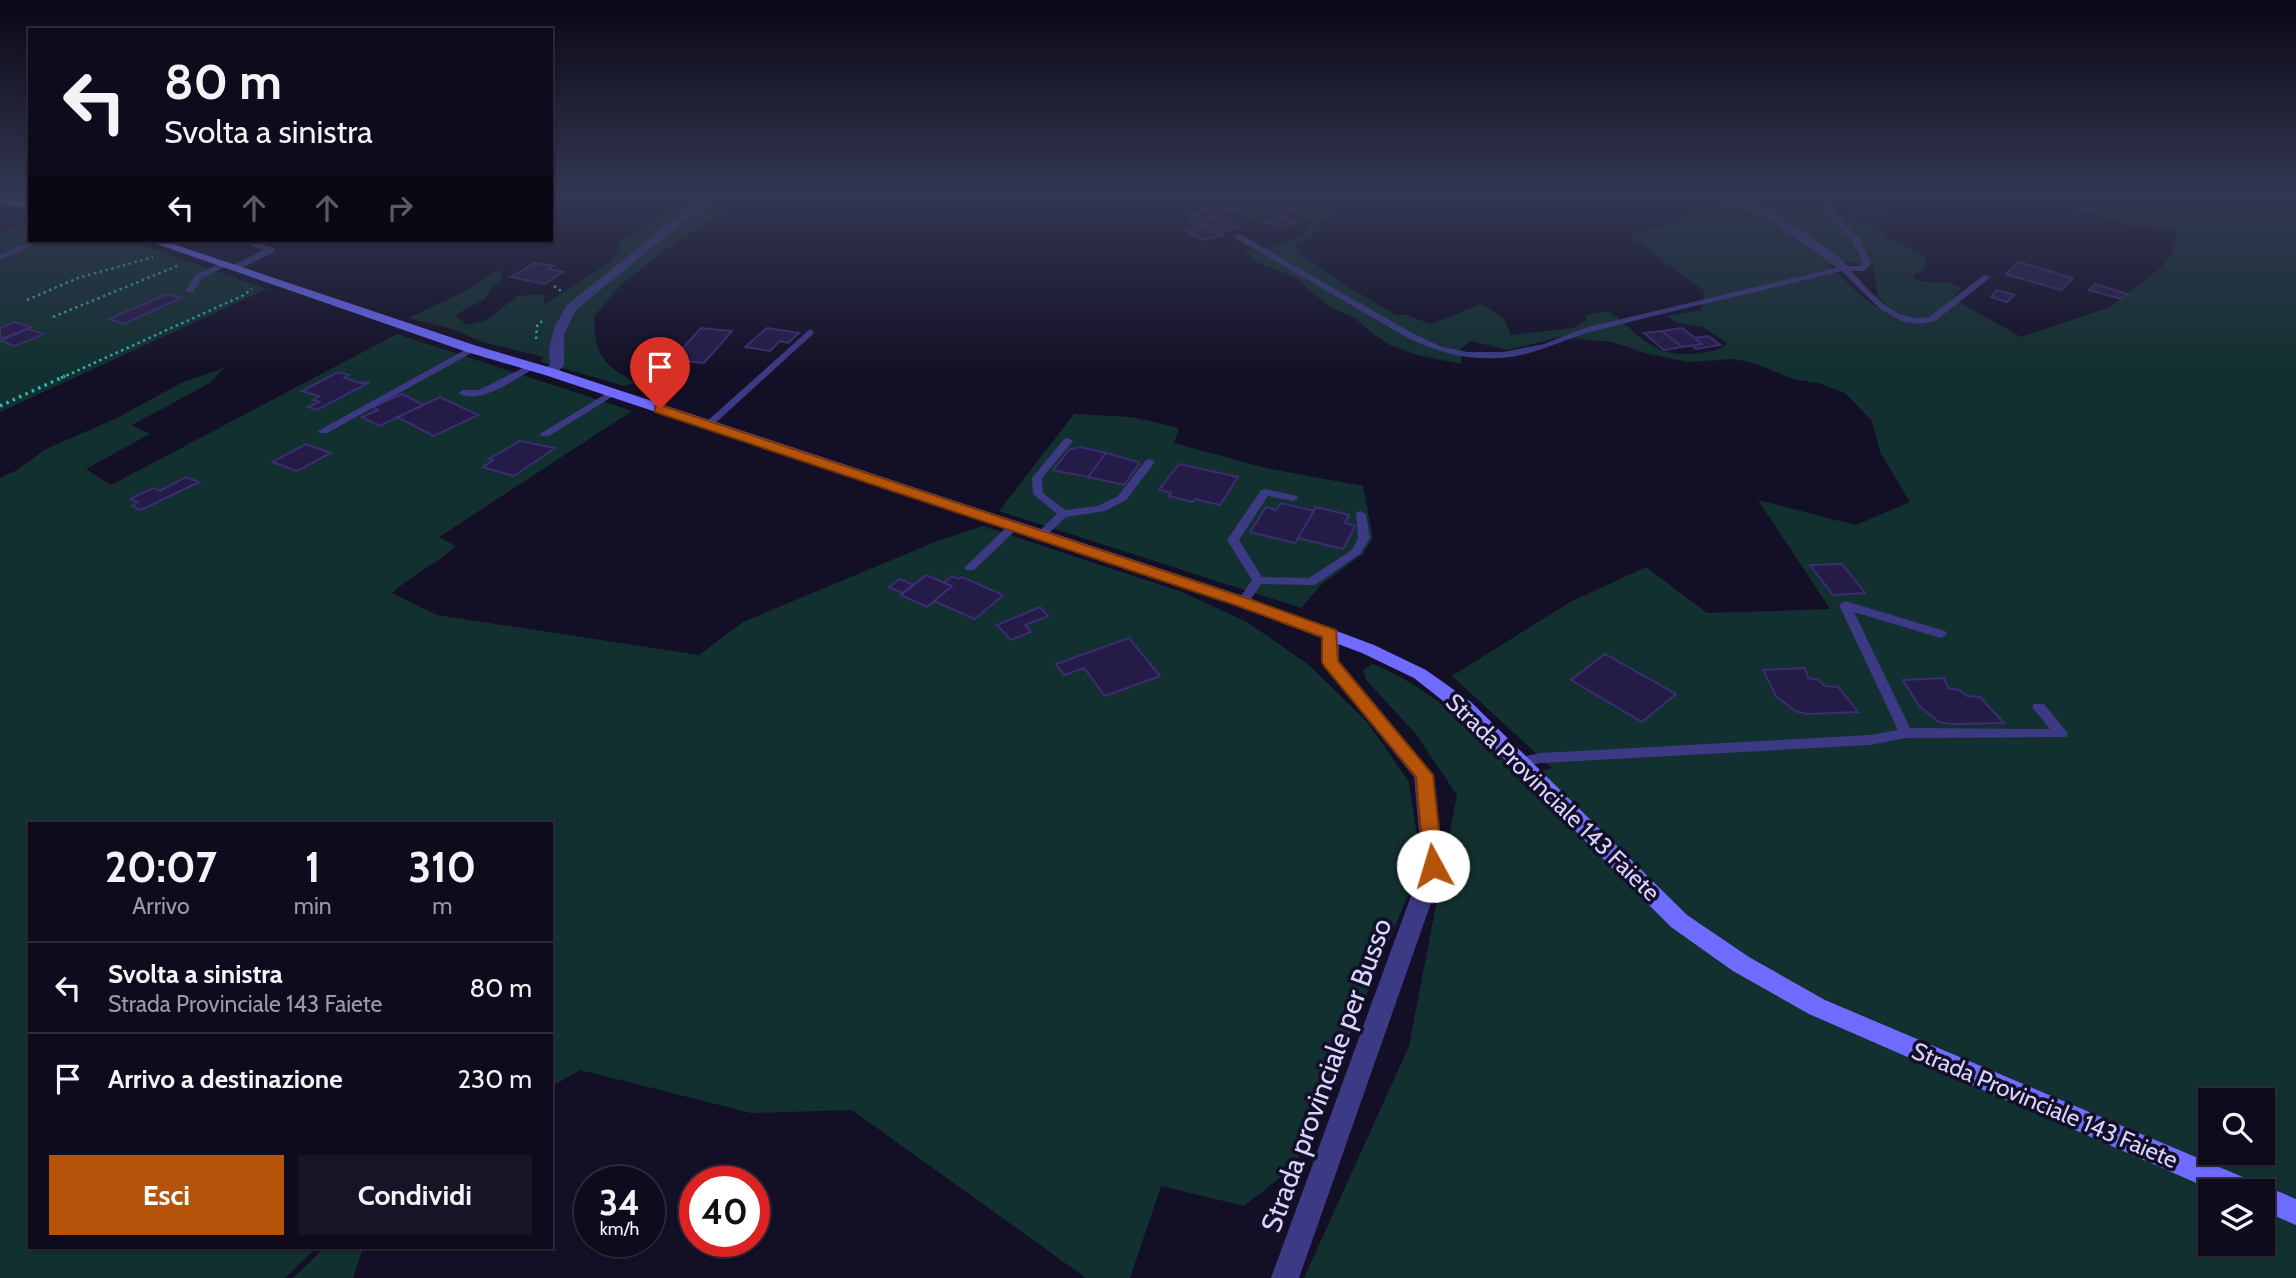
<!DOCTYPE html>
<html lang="it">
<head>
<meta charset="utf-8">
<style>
  body { margin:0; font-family:Cabin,sans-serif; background:#171425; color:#f1f3f6; height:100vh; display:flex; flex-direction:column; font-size:26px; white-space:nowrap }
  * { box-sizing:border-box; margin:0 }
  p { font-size:23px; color:#9b9ba3 }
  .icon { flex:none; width:38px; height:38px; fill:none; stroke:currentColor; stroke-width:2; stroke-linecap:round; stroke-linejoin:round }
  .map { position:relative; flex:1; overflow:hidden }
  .drawer { position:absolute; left:28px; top:822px; width:525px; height:427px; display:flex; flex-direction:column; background:#0e0b1c; border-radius:0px; box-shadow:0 2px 5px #0004,0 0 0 2px #2e2b3b }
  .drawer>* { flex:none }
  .hud { position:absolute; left:28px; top:28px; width:525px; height:214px; border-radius:0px; box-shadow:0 2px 5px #0004,0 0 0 2px #2e2b3b; background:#0e0b1c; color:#f1f3f6; overflow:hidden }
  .tools { position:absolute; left:2198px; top:1088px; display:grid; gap:14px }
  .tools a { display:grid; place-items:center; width:77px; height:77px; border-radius:0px; background:#0e0b1c; box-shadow:0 2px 5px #0004,0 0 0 2px #2e2b3b; font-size:35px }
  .speed { position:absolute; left:574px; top:1166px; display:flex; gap:14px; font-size:35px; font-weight:700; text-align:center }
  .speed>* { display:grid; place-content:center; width:91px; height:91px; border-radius:50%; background:#0e0b1c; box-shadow:0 2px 5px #0004,0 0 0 2px #2e2b3b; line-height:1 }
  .speed small { font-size:18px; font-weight:400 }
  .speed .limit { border:10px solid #d22; background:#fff; color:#111 }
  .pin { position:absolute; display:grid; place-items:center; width:60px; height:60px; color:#fff; margin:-72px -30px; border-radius:50% 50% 50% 0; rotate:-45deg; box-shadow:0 0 7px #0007 }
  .pin .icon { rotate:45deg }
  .me { position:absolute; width:77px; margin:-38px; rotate:354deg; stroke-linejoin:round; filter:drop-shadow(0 0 5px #0008) }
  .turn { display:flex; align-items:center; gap:24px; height:147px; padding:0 21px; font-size:32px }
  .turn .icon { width:91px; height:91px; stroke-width:2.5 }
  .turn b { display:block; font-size:49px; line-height:60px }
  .lanes { display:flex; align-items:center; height:66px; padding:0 21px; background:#0003; justify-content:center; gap:35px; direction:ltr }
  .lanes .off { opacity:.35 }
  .eta { display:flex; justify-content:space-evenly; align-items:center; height:119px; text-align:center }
  .eta b { font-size:42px; font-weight:800; line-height:49px }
  .cta { display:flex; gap:14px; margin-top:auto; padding:14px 21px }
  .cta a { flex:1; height:80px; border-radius:0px; background:#b45309; color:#fff; font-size:28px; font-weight:800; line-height:80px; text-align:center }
  .cta a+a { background:#171425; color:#f1f3f6 }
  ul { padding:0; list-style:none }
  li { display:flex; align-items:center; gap:21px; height:91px; padding:0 21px; border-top:2px solid #2e2b3b }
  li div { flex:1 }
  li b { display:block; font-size:26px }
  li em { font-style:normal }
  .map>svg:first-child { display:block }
</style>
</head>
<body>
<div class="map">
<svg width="2296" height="1278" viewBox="0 0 2296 1278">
  <rect width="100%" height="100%" fill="#130f26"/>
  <path fill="#12302f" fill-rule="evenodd" d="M694 196H746L666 249 621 285 594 316C596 357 600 361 635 383L624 386 541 362 544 357 482 342 452 329 408 318 466 291 499 269 503 278 490 289 485 299 455 315 467 325 486 320 518 296 544 294V305L610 262 620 250 619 240C644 225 673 215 694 196Z
    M1172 196H1352L1317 223 1321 226 1310 237 1294 245 1302 255 1340 282 1396 315H1407L1430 324 1482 304 1504 318 1511 335 1573 328 1587 320 1585 315 1609 311C1642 337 1655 360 1701 353 1712 351 1719 351 1727 343L1703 327 1677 323 1667 316 1702 310 1704 291 1629 235 1674 223 1715 206 1691 196H1807L1811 203 1825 211 1876 226 1886 236 1925 256 1926 267 1913 276 1915 281 1949 283 1962 288 1952 298 2021 337 2110 307 2164 265 2175 245 2177 231 2156 226H2135L2077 211 2074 196H2226L2261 207 2278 196H2296V1278H1304L1409 1046 1457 795 1415 733 1366 680 1363 670 1373 664C1434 689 1474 732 1520 777L1552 768 1452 676 1570 602 1646 567 1707 613 1830 609 1758 500 1856 525 1910 502 1880 452 1872 421 1845 393 1818 383 1793 379 1754 363 1734 359 1688 362 1649 354 1612 342 1561 337 1507 350 1471 341 1460 349 1462 364 1417 355 1390 345 1373 334 1355 318 1331 307 1306 288 1299 279 1257 262 1243 250C1268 248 1299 244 1315 223L1280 208 1264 217 1249 218 1243 214 1224 212ZM1843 262 1873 265 1878 297 1890 309 1922 324C1884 321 1854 291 1829 264ZM2210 1101H2263V1153H2210ZM2210 1192H2263V1244H2210Z
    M30 223V240H127L267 289 0 412V233Z
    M397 334 632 411 439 537 456 546C436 564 412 575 392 593L437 615 699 655 743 622 935 542 983 526 1182 592 1247 622 1309 665 1368 723 1409 782 1421 864 1295 1166 1244 1206 1161 1186 1130 1278H1086L852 1110 751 1113 580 1070 551 1087V824H30V1248H316L285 1278H0V478L15 471 46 449 119 417 181 383 224 368 210 383 132 425 150 434 86 469 111 485Z
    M1074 414 1132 417 1179 428 1174 443 1266 468 1363 486 1373 538 1363 554 1322 584 1301 608 999 511Z
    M324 1248H363L353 1278H293Z"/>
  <path fill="#241b47" stroke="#3b2d73" stroke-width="2" d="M1842 196H1866L1880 214 1855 213Z
    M1209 209 1218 215 1197 221 1187 215Z
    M1218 215 1239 228 1220 233 1206 224 1198 226 1192 222Z
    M1284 217 1295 223 1278 228 1266 222Z
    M1206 224 1223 235 1202 240 1185 230Z
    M2019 262 2073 278 2061 290 2006 274Z
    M535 263 553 266 548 269 563 272 545 284 511 277Z
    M2095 284 2127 294 2121 299 2089 290Z
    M1997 290 2014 295 2007 302 1991 297Z
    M167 294 181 298 124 324 109 319Z
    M15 322 31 327 4 338 0 337V328Z
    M701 328 732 331 704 363 672 360Z
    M767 328 799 333 788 343 780 341 770 351 745 347Z
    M1682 328 1695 338 1702 344 1682 347 1662 331Z
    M27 329 44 334 15 346 0 341Z
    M1662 331 1682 347 1664 350 1644 333Z
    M1708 336 1720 345 1696 349 1692 346 1702 344 1695 338Z
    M338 372 349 375 344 378 360 383 370 382 317 410 308 407 319 402 313 400 319 396 302 391Z
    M402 394 424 405 379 426 362 417 378 410 373 407Z
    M440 397 478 415 434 436 397 417Z
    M520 441 555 448 514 476 483 467 493 460 489 459Z
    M306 444 331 453 297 471 272 462Z
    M1080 447 1106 453 1088 477 1053 470 1069 450Z
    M1106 453 1138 462 1139 464 1124 485 1088 477Z
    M1179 464 1238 477 1220 505 1195 499 1193 502 1169 496 1171 493 1159 490Z
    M186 477 199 482 141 510 132 506 138 502 130 499 153 488 160 491Z
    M1281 503 1314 511 1295 543 1250 532 1266 507 1276 510Z
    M1316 507 1349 515 1345 523 1355 526 1343 549 1298 538Z
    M1842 564 1865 593 1833 595 1810 565Z
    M926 575 952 586 927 607 901 595Z
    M952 576 958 579 962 577 1003 595 975 619 934 601 952 586 944 583Z
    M900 579 913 585 902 593 889 587Z
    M1040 607 1048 616 1025 625 1031 632 1011 640 997 625Z
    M1129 638 1160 676 1105 696 1084 668 1064 675 1056 664Z
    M1605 654 1676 694 1642 722 1571 680Z
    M1805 668 1808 678 1818 680 1825 686 1838 687 1858 712 1807 714 1795 711 1776 696 1763 670Z
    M1944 678 1948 688 1959 690 1967 696 1980 697 2004 723 1952 724 1939 722 1919 706 1903 680Z"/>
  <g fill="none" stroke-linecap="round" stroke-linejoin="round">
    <path stroke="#2fb8b0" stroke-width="2.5" stroke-dasharray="2.5 3.5" stroke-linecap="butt" d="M554 286 561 291 560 294
      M27 300 78 278 153 257
      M53 317 177 266
      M536 339 537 326 542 321
      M61 378 242 296 252 289"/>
    <path stroke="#2fb8b0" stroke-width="3.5" stroke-dasharray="2.5 4.5" stroke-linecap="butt" d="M0 406 65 376"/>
    <path fill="#3d3a85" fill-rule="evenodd" d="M1829 198 1836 200 1832 209 1860 239 1871 264 1864 271H1851C1872 293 1895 324 1929 317L1984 275 1991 277 1935 321 1919 324 1903 322 1880 309 1842 271C1761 291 1679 309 1598 330 1565 338 1535 356 1501 358 1465 360 1440 353 1408 338L1232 236 1239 234 1414 334 1442 347 1468 352H1503L1544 344 1588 327 1844 266H1859L1863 263 1853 242 1824 209Z
      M34 240H44L0 260V255Z
      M259 240H269L262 245 274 248V252L237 270H231V266L264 250 251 245Z
      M222 263 229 265 202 278 193 292H187L186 290 196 274Z
      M810 329 814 332 813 334 711 427H705V423Z
      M472 346 477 349 475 351 327 433H319L318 431Z
      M531 364 534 365V369C514 379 480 406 458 393L463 390H479Z
      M612 390 615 391V395L549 436H541L540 434Z
      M1068 438 1073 441 1042 478 1043 493 1065 510 1098 506 1118 496 1146 460 1150 459 1155 462 1126 500 1105 511 1066 517 1044 538H1036L1034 536 1036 534 1057 514 1033 494 1032 478 1064 439Z
      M1265 489 1297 496 1298 498 1293 501 1268 496 1239 540 1262 577 1309 578 1352 550 1358 538 1356 514 1357 512 1361 511 1366 514 1370 538 1360 554 1315 585 1261 584 1247 605 1243 606 1237 602 1252 580 1227 540 1261 490Z
      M1013 524 1019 527 1017 529 974 570H966L964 568 966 566 1009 525Z
      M1845 601 1945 631 1947 634 1941 638 1854 612 1910 728 2050 729 2032 707 2034 704H2044L2066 731 2068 734 2066 737 1906 738 1870 745 1541 763 1519 767 1514 766 1512 762 1514 758 1541 753 1870 735 1898 730 1839 605Z"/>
    <path fill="#3d3a85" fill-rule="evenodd" d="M710 196H721L677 227 576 310 564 335V365L555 375H545L543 372 550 364 549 350 554 328 567 305 669 223Z
      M1711 196C1749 193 1824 241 1850 268L1840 270 1765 216Z"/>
    <path fill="#3d3a85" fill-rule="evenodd" d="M1330 628 1339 634V661L1434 775 1444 866 1299 1278H1271L1422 866 1414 777 1324 666 1321 662V634Z"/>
    <path fill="#6f6bff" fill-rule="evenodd" d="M0 198 30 203V209L0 204Z
      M145 240H161L477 346 555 369 1249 598 1374 645 1426 670 1471 702 1687 915 1749 957 1825 1000 2257 1183 2259 1187 2263 1185 2296 1199V1225L2263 1211V1192H2217L1809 1014 1733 971 1671 927 1457 712 1414 678 1362 653 1237 606 545 375 467 352Z"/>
  </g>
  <linearGradient id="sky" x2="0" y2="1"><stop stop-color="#0a0815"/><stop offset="0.52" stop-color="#333752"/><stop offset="1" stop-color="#333752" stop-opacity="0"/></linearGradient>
  <rect width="2296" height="374" fill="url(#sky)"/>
  <path fill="#b45309" stroke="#753606" stroke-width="2" d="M660 405 1249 599 1336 630 1338 661 1433 775 1443 866 1440 872 1433 874 1426 872 1424 866 1416 777 1324 666 1322 662V637L1238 606 655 412V406Z"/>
  <g text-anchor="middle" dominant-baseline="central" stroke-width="7" stroke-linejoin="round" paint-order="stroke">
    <g font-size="24" fill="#d9d4ff" stroke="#130f26">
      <text transform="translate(1553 797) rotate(44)">Strada Provinciale 143 Faiete</text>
      <text transform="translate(2045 1105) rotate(23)">Strada Provinciale 143 Faiete</text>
    </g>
    <g font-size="28" fill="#d9d4ff" stroke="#130f26">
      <text transform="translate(1326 1075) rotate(-70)">Strada provinciale per Busso</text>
    </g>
  </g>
</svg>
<div class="tools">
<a><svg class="icon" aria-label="search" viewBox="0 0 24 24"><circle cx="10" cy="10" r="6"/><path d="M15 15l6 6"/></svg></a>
<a><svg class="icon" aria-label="layers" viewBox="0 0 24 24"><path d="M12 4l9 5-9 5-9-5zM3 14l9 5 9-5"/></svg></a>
</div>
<div class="speed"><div>34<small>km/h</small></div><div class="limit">40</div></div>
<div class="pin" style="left:660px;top:409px;background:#d93025"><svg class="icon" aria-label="arrive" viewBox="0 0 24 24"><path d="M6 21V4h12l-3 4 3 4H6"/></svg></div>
<svg class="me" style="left:1433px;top:866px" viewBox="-20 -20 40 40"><circle r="19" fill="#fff"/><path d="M0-13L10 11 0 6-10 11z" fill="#b45309"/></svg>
<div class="hud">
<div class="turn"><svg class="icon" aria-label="left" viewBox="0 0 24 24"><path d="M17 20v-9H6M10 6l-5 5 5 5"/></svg><div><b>80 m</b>Svolta a sinistra</div></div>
<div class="lanes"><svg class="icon" aria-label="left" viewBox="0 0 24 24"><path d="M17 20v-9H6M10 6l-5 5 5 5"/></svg><svg class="icon off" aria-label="ahead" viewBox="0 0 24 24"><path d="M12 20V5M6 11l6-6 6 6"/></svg><svg class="icon off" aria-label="ahead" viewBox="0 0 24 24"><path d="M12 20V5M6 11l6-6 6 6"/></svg><svg class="icon off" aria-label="right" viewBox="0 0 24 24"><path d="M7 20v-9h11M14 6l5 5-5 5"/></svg></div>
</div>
<section class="drawer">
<div class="eta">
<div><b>20:07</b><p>Arrivo</p></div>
<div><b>1</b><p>min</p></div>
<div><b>310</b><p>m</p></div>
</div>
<ul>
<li><svg class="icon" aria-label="left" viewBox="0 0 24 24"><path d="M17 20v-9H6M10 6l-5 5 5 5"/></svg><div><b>Svolta a sinistra</b><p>Strada Provinciale 143 Faiete</p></div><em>80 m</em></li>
<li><svg class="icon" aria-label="arrive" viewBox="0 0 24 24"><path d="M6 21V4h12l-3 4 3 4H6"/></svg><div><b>Arrivo a destinazione</b></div><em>230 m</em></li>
</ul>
<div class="cta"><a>Esci</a><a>Condividi</a></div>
</section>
</div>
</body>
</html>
